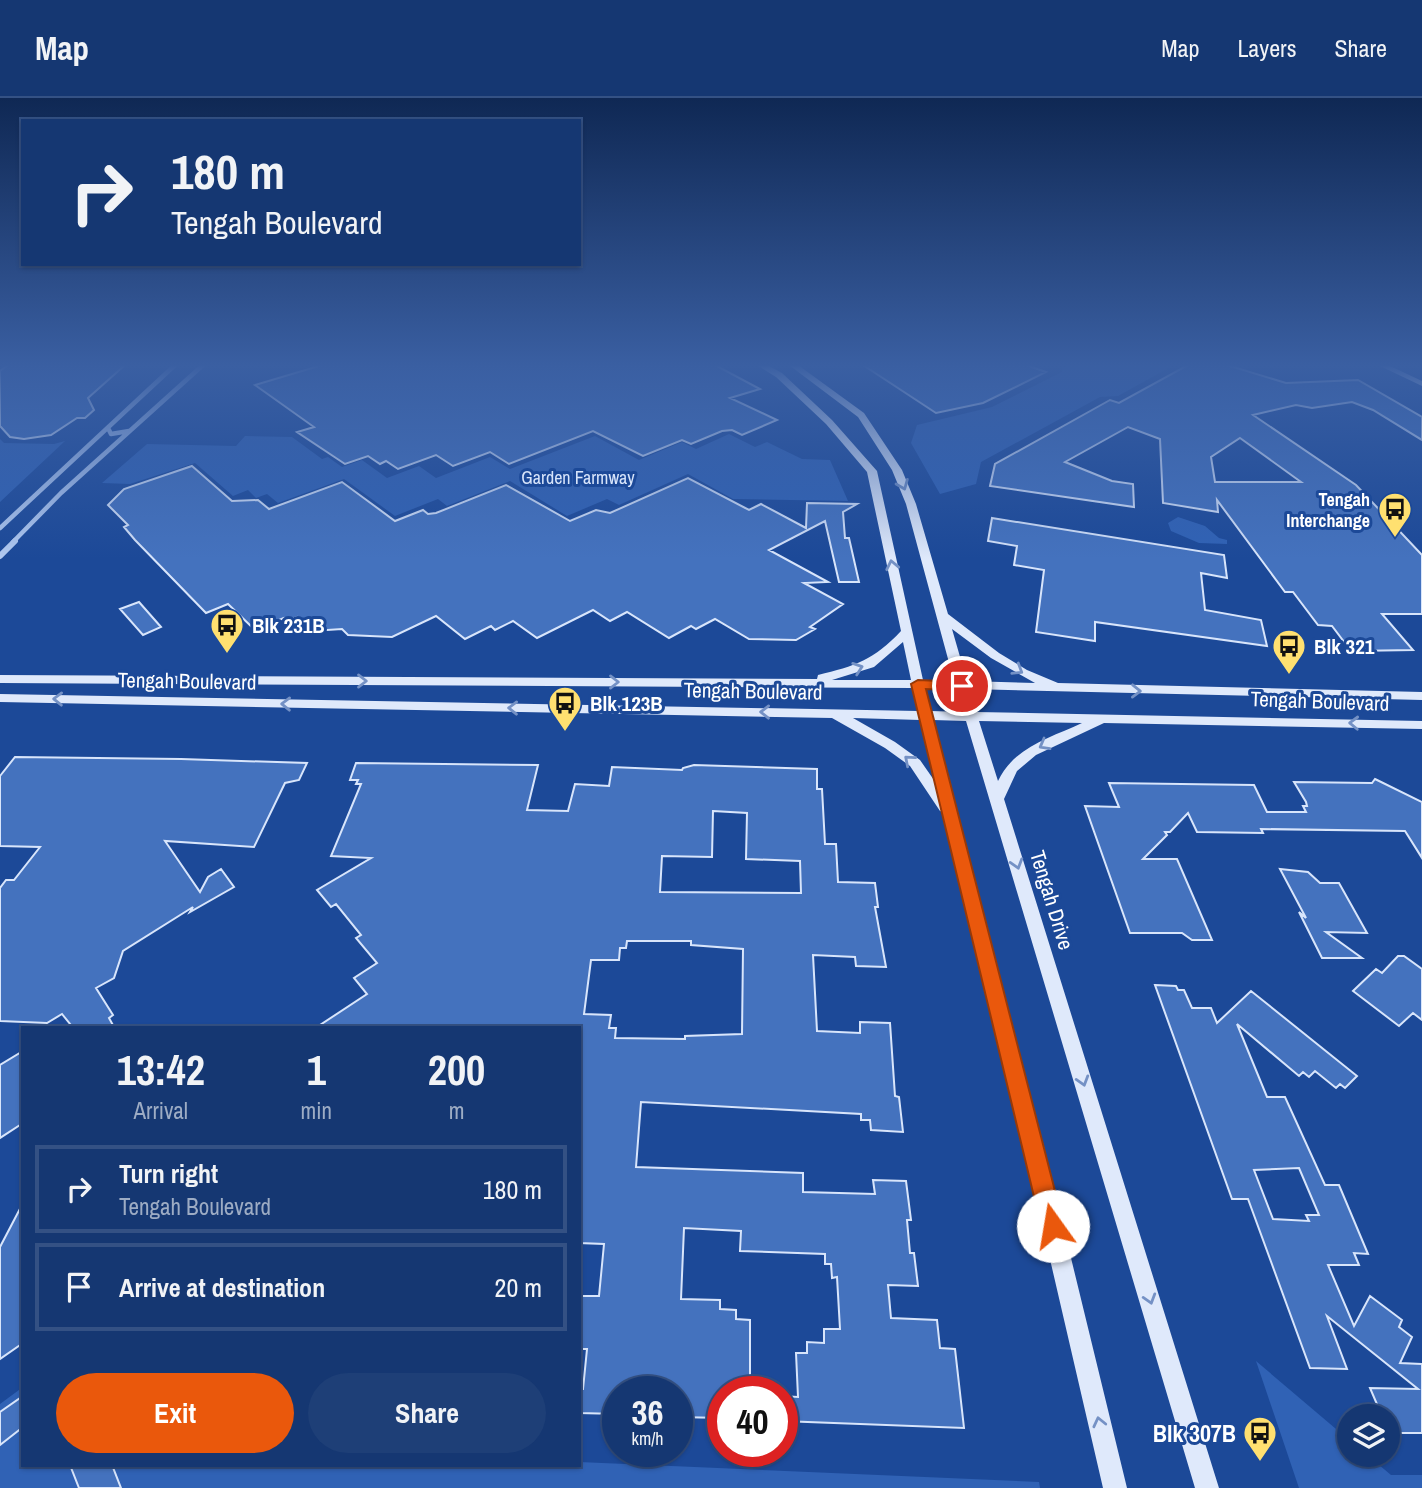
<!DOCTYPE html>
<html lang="en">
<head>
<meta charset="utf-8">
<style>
  body { margin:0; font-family:"Archivo Narrow",sans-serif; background:#1e3f77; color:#f1f3f6; height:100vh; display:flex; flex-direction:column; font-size:26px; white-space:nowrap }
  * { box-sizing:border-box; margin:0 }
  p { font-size:23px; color:#9dacc4 }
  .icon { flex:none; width:38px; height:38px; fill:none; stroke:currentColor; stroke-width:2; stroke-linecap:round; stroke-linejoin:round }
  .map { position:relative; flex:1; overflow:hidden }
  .details { position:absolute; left:21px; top:928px; width:560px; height:441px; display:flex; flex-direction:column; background:#153772; border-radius:0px; box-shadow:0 2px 5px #0004,0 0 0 2px #345184 }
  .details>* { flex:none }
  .guide { position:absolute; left:21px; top:21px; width:560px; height:147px; border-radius:0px; box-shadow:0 2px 5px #0004,0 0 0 2px #345184; background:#153772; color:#f1f3f6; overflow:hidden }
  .buttons { position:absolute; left:1337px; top:1306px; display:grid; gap:14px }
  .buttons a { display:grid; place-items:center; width:63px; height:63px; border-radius:50%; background:#153772; box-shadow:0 2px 5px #0004,0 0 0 2px #345184; font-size:35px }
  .speed { position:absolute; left:602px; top:1278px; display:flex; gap:14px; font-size:35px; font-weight:700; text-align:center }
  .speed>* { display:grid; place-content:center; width:91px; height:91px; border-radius:50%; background:#153772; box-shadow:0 2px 5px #0004,0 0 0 2px #345184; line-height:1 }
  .speed small { font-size:18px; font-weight:400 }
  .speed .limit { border:10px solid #d22; background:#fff; color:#111 }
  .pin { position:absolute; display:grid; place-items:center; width:60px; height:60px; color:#fff; margin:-30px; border:4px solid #fff; border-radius:50%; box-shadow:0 2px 7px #0007 }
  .me { position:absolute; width:77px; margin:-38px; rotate:347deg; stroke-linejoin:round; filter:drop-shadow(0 0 5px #0008) }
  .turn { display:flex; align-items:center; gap:24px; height:147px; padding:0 35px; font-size:32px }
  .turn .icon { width:91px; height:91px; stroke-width:2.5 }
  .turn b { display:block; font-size:49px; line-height:60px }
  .eta { display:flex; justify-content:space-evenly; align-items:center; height:119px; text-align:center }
  .eta b { font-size:42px; font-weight:700; line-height:49px }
  .primary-button { display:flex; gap:14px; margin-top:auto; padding:14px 35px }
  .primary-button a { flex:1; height:80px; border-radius:42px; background:#ea580c; color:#fff; font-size:28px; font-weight:700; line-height:80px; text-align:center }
  .primary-button a+a { background:#1e3f77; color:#f1f3f6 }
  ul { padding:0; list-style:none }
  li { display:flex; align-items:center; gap:21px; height:88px; margin:0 14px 10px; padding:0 21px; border:4px solid #345184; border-radius:0px }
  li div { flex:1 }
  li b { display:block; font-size:26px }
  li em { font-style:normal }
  header { display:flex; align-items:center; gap:42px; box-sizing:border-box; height:98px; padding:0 35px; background:#153772; border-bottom:2px solid #345184 }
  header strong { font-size:33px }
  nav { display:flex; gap:38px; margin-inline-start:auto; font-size:24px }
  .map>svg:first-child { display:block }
</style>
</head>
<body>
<header>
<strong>Map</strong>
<nav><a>Map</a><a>Layers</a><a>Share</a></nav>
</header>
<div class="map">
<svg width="1422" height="1390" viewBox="0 0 1422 1390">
  <rect width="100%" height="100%" fill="#1c4998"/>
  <path fill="#3062b5" d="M1068 267H1174L1118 298 1100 299 981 364 976 386 940 396 911 345 917 327 992 309 1062 274V270Z
    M729 336 755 349 767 344 802 361 830 362 848 403 733 401 688 376 619 407 607 401 567 418 510 383 447 408 438 401 395 418 344 381 278 405 267 396 256 400 248 392 233 398 195 365 130 386 102 385 147 346 236 348 245 338 292 339 322 361 328 359 342 369 362 362 387 380 419 368 436 380 490 359 510 371 595 338 639 362 682 344 696 351Z
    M0 341 4 345 54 346 65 343 0 404Z
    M1178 419 1205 428 1219 440 1227 442V446L1199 445 1171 433 1168 425Z
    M1256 1263 1349 1342V1356H1366L1391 1377H1422V1390H1299Z
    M23 1289V1367L579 1364 1039 1384 1040 1390H0V1306Z"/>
  <path fill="#4472be" stroke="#d8e5fb" stroke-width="2" fill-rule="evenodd" d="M8 267H125L88 300 94 312 85 320H77L51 337 24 341 10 339 0 328V273Z
    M322 267H715L760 291 730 300 777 322 742 337 732 332 722 333 691 346 682 342 643 358 593 333 509 366 490 354 453 368 436 357 398 371 386 363 380 366 368 358 345 366 297 334 314 329 255 287Z
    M863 267H1026L1046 274 983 305 936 315Z
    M1188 267H1227L1286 285 1358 282 1422 319V342L1373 312 1352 304 1312 310 1296 307 1253 317 1356 387 1422 457V516H1382L1413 552 1351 553 1332 528 1318 527 1293 494H1285L1217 402 1218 414 1163 405 1160 341 1128 329 1065 364 1112 383 1133 386 1134 409 990 388 995 366 1110 302 1119 305ZM1240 340 1301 384H1215L1211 359Z
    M192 368 232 403 258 402 269 411 342 384 395 423 423 412 428 416 436 415 506 387 570 423 596 412 610 415 688 380 749 412 761 406 806 430 807 405 857 406 843 414 845 440H849L859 484H839L825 423 769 452 828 484 804 485 843 506 810 529 815 531 796 542 749 541 715 521 696 531 691 528 669 540 627 514 610 523 593 512 537 540 513 523 495 532 491 528 465 541 436 518 392 539 348 537 342 531 312 533 297 519 288 523 284 520 255 532 228 506 206 515 135 442 124 429 128 427 108 407 124 391Z
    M992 420 1224 457 1227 480 1201 475 1205 512 1261 522 1267 548 1095 524V543L1036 534 1044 472 1014 467 1017 448 988 443Z
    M139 504 161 529 143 537 120 511Z
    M15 659 181 661 307 665 299 682 285 685 254 749 165 743 200 794 208 779 221 771 234 789 190 814 193 809 123 853 114 880 96 890 113 917 109 920 114 929H64L70 926 62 916 47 925 0 923V790L6 782H14L40 749 0 748V678Z
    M356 665 538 667 527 712 568 713 575 686 609 688 612 669 682 672 683 670 694 667 817 671V691H822L825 746H836L838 784 875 785 878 809H875L886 869 856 868 855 859 813 857 817 933 860 935V924L890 925 895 998 899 999 903 1034 871 1032 870 1022H861V1016L641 1004 636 1069 803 1075V1094L875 1096 873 1082 906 1083 911 1122H907L910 1155H914L918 1188 888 1187 891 1220 937 1222 940 1250 955 1251 964 1330 782 1323V1298L798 1299 796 1255H807V1244L824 1245V1231H840L837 1179 832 1180 831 1166H825V1156L740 1153 741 1133 684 1130 681 1201 720 1202V1211L736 1212V1221L750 1222V1293H723V1320L677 1319V1293H618V1316L579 1315V1291H583L587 1251H579V1198H599L604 1146 579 1145V929H317L367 896 354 880 377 865 356 840 361 837 336 806 331 809 317 792 371 760 331 758 361 686H356L358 682H350ZM713 713 747 715 746 761 800 763 801 795 660 794 662 758 712 759ZM627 843H691V847L743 851 742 936 685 938V941L615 940 616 930H609L611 917 584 916 591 862H619L620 850H626Z
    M1375 681 1422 704V760L1405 733 1261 731 1263 735 1197 734 1188 715 1170 734H1165L1167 737 1143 761H1177L1212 842H1192L1182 835H1130L1085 708 1119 709 1109 685 1254 687 1267 714H1306L1303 708H1307L1306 704 1294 684 1372 685Z
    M1280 771 1308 774 1320 785H1339L1367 835 1326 834 1362 860H1322L1299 814 1306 820Z
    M1398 858H1404L1422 871V922L1413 915 1399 928 1353 893 1376 871 1382 875Z
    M1155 887 1176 888 1178 892H1184L1192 910H1211L1217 925 1251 893 1357 978 1345 990 1340 986 1336 990 1315 973 1309 979 1303 974 1299 978 1237 926 1267 999H1285L1325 1087H1339L1368 1156 1354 1155 1359 1167H1328L1354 1228 1370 1198 1402 1222 1399 1229 1412 1239 1400 1265 1422 1266V1335H1388V1318H1382L1370 1290 1418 1291 1327 1218 1347 1271 1310 1270 1248 1101H1232ZM1299 1070 1319 1117H1306L1309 1123 1273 1121 1254 1072Z
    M23 953V1025L0 1040V967Z
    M23 1105V1245L0 1261V1149Z
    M23 1298V1329L0 1347V1314Z
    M70 1367H112L121 1390H79Z"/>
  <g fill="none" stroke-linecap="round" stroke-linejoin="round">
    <path stroke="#b1c9f0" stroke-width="4.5" d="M108 330 111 336 129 333
      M0 430 175 267
      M13 444 61 395 203 267"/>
    <path stroke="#b1c9f0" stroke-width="6" d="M0 458 15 443"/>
    <path fill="#dfe9fb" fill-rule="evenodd" d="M757 267H767L782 275 832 322 877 373 923 582 954 583 906 406 892 372 858 319 789 267H798L864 315 902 372 916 406 948 516 999 555 1027 572 1058 585 1422 594V602L969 591 976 614 1422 623V631L1104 625 1036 657 1017 673 1004 701 1219 1390H1195L966 623 933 622 1044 1049 1127 1390H1103L1024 1049 943 714 940 713 910 668 885 650 832 620 0 604V596L918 613 913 590 0 585V577L817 581 818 577C855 568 874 562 901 533L867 374 826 326 776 279ZM952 531 991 560 1035 585 967 583ZM903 544 911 582H832L874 569ZM925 590 957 591 964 614 931 613ZM853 620 920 622 936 685 920 662 895 644ZM979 623 1082 625C1050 640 1014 649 998 683Z
      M1378 267H1388L1422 283V288Z"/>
  </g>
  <defs><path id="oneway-chevron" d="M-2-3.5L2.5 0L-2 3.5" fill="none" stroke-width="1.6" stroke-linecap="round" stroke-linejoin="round" transform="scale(1.75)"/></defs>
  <g stroke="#7491c5">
    <use href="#oneway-chevron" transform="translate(903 387) rotate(68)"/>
    <use href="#oneway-chevron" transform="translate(892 467) rotate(-102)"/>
    <use href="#oneway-chevron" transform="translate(858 570) rotate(-19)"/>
    <use href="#oneway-chevron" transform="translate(1018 572) rotate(32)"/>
    <use href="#oneway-chevron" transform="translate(362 583)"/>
    <use href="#oneway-chevron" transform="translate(614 584)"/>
    <use href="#oneway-chevron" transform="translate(1136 593) rotate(1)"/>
    <use href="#oneway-chevron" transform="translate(58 601) rotate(-179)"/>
    <use href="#oneway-chevron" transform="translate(286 606) rotate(-179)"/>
    <use href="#oneway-chevron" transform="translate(513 610) rotate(-179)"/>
    <use href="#oneway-chevron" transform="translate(765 614) rotate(-179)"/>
    <use href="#oneway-chevron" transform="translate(1354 625) rotate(-178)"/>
    <use href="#oneway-chevron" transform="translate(1044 647) rotate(151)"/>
    <use href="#oneway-chevron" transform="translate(909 662) rotate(-139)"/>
    <use href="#oneway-chevron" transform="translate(1017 766) rotate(73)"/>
    <use href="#oneway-chevron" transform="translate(1083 983) rotate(73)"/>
    <use href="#oneway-chevron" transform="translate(1150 1201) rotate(73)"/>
    <use href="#oneway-chevron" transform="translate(1099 1324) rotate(-103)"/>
  </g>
  <linearGradient id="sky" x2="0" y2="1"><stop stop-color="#0f2854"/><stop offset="0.58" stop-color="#3a5fa2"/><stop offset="1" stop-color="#3a5fa2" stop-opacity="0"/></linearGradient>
  <rect width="1422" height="461" fill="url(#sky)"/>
  <path fill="#ea580c" stroke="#983908" stroke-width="2" d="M918 582 962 584 970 588 962 593 926 591 1064 1128 1061 1136 1053 1139 1045 1136 1041 1128 911 586Z"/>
  <defs>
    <symbol id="bus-pin" viewBox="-11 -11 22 30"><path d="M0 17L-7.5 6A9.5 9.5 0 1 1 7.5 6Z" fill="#ffe070" stroke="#1c4998"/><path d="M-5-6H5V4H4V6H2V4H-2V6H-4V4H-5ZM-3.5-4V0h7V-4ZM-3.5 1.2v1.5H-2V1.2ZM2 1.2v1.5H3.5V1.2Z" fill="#111"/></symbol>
  </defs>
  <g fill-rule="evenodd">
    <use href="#bus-pin" x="1376" y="392" width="38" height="52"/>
    <use href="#bus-pin" x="208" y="508" width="38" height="52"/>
    <use href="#bus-pin" x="1270" y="529" width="38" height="52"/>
    <use href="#bus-pin" x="546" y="586" width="38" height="52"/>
    <use href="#bus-pin" x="1241" y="1316" width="38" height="52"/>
  </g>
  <g text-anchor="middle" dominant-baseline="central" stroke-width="6" stroke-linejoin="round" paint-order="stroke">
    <g font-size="18" fill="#d8e5fb" stroke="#1c4998">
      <text x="578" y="379">Garden Farmway</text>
    </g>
    <g font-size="18" font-weight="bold" fill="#fff" stroke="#1c4998" text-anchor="end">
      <text x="1370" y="401">Tengah<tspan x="1370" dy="21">Interchange</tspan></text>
    </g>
    <g font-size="21" font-weight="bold" fill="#fff" stroke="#1c4998" text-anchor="start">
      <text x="252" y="527">Blk 231B</text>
      <text x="1314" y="548">Blk 321</text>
      <text x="590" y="605">Blk 123B</text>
    </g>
    <g font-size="21" fill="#fff" stroke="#1c4998">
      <text transform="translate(187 583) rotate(1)">Tengah Boulevard</text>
      <text transform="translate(753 593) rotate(1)">Tengah Boulevard</text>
      <text transform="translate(1320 603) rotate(2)">Tengah Boulevard</text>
      <text transform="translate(1052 802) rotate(73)">Tengah Drive</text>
    </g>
    <g font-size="24" font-weight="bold" fill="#fff" stroke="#1c4998" text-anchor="end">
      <text x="1236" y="1335">Blk 307B</text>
    </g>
  </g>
</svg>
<div class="buttons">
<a><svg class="icon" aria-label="layers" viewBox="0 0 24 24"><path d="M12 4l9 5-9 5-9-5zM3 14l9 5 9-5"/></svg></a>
</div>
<div class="speed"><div>36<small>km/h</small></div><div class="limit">40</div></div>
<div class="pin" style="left:962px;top:588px;background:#d93025"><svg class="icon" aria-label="arrive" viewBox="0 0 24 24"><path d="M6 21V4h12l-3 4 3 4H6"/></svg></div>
<svg class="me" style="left:1053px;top:1128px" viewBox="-20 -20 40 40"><circle r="19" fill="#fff"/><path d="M0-13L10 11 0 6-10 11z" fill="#ea580c"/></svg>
<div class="guide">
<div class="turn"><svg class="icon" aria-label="right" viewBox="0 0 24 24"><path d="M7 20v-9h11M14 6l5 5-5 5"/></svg><div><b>180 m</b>Tengah Boulevard</div></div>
</div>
<section class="details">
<div class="eta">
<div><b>13:42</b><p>Arrival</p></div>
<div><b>1</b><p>min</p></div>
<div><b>200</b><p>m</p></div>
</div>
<ul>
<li><svg class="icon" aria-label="right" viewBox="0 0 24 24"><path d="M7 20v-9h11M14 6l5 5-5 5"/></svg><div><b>Turn right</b><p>Tengah Boulevard</p></div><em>180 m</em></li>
<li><svg class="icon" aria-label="arrive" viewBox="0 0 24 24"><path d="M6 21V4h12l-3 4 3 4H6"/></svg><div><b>Arrive at destination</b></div><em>20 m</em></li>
</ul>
<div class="primary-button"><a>Exit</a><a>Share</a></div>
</section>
</div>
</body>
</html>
